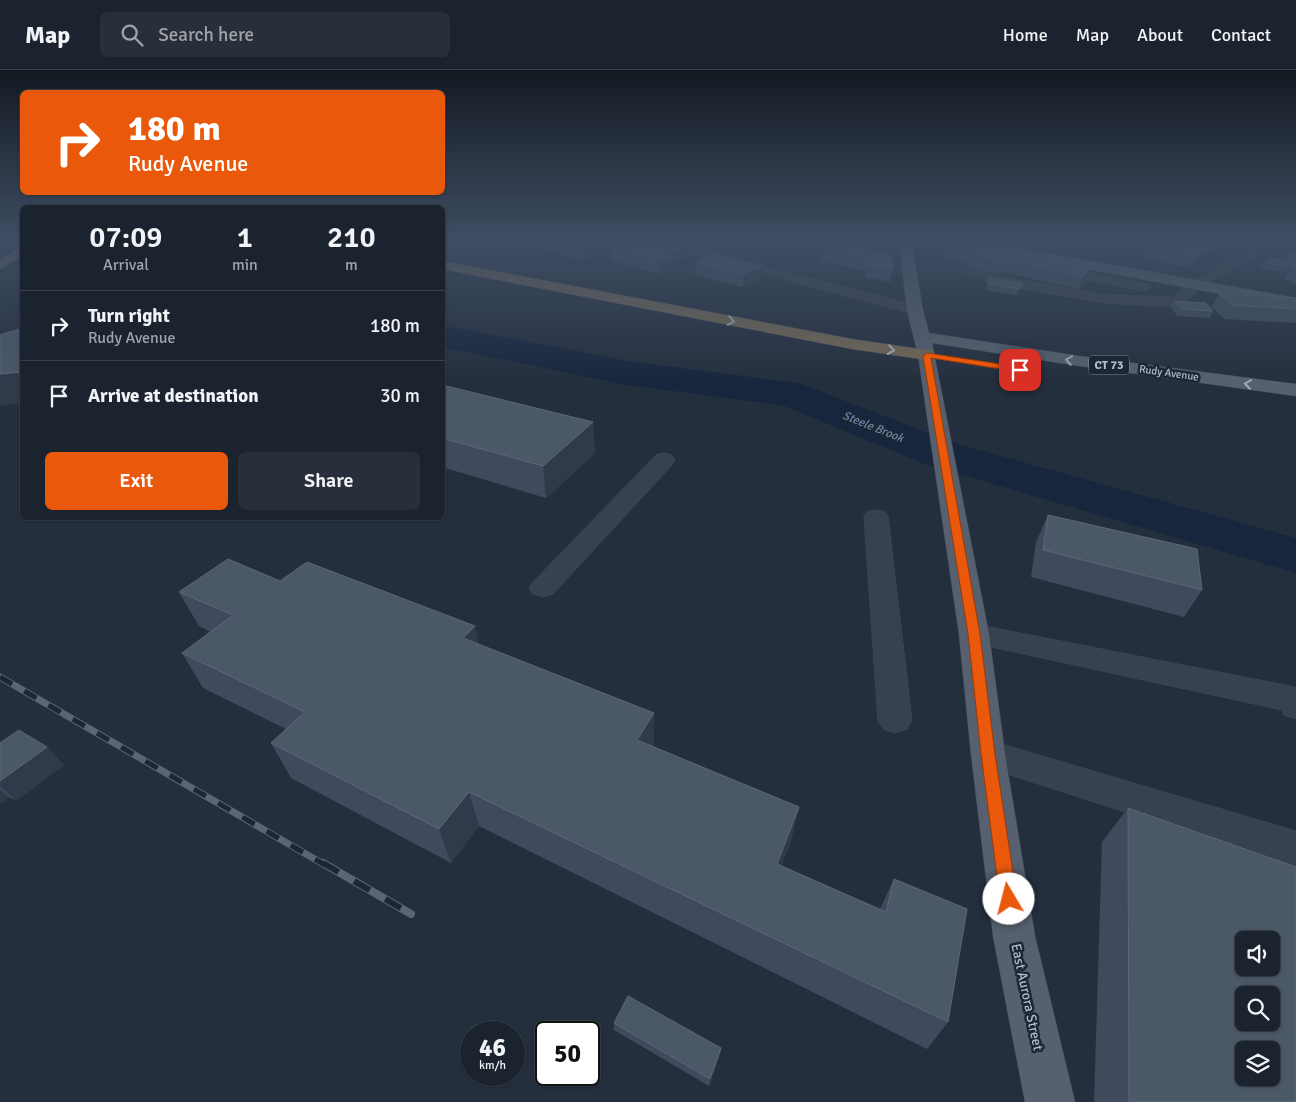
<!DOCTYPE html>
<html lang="en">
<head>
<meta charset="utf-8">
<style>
  body { margin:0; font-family:Signika,sans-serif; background:#282f3a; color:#f1f3f6; height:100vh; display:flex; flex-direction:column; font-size:19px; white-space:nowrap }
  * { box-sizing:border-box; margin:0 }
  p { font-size:16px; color:#a0a4aa }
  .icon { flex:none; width:28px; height:28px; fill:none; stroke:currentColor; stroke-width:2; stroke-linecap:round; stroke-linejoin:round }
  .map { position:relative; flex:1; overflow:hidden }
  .details { position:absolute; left:20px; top:135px; width:425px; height:315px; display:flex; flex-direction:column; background:#1b232e; border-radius:8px; box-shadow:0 1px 4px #0004,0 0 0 1px #39404a }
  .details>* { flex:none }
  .guide { position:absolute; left:20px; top:20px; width:425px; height:105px; border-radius:8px; box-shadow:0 1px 4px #0004,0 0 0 1px #39404a; background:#ea580c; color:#fff; overflow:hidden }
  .fabs { position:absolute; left:1235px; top:861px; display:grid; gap:10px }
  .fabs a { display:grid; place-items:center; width:45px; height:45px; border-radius:8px; background:#1b232e; box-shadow:0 1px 4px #0004,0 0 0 1px #39404a; font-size:25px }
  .speed { position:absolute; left:460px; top:951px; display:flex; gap:10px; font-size:25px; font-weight:700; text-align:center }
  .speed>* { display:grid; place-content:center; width:65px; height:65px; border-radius:50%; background:#1b232e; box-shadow:0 1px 4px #0004,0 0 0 1px #39404a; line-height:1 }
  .speed small { font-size:12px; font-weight:400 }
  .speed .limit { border:2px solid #111; border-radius:8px; background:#fff; color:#111 }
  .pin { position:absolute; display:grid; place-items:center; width:42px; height:42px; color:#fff; margin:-21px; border-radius:10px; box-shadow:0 2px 8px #0006 }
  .me { position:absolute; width:55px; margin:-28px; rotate:352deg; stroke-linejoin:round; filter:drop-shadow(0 0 4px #0008) }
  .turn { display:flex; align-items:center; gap:18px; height:105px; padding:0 25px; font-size:22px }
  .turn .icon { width:65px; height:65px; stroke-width:2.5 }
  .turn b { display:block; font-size:35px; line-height:42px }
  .eta { display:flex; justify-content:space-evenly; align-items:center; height:85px; text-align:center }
  .eta b { font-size:30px; font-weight:600; line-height:35px }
  .primary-button { display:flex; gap:10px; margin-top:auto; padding:10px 25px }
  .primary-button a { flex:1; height:58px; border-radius:8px; background:#ea580c; color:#fff; font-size:20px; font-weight:600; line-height:58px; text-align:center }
  .primary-button a+a { background:#282f3a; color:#f1f3f6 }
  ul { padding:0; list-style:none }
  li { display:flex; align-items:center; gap:15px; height:70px; padding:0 25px; border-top:1px solid #39404a }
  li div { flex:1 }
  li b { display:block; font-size:19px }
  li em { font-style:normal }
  header { display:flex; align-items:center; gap:30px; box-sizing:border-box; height:70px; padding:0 25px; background:#1b232e; border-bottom:1px solid #39404a }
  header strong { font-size:24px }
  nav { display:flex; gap:28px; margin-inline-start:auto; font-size:18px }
  .search { width:350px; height:45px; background:#282f3a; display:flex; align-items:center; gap:12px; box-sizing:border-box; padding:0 18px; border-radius:8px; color:#a0a4aa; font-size:19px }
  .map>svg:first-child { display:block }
</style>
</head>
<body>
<header>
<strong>Map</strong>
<div class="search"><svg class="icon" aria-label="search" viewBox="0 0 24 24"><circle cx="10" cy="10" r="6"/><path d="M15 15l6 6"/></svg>Search here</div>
<nav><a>Home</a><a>Map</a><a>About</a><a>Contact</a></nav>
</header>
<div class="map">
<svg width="1296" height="1032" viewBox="0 0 1296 1032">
  <rect width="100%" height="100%" fill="#242f3e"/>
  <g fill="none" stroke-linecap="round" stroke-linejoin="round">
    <path fill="#17263c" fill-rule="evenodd" d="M22 179V195L0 196V180Z
      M442 255 627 291 790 312 804 315 954 373 1296 468V503L922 393 782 335 627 315 442 277Z"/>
    <defs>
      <path id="minor" d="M641 169H662L920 237 923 240 920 243H910L643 172Z
        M1268 169H1284L1200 218 1183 235 1178 237 1105 233 997 214 963 203 961 200 968 196 1000 206 1105 225 1174 227 1190 212Z
        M1051 195 1143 213 1148 214 1150 217 1148 220 1143 221 1046 202 1044 199 1046 196Z
        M664 383 672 385 675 390 672 395 553 524 543 527 533 524 529 518 533 512 656 385Z
        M876 440 885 442 888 447 912 650 907 659 895 663 883 659 878 650 864 447 867 442Z
        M974 554 1295 617 1296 649 1284 645 1282 640 964 571 959 564 964 557Z
        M988 670 1296 761V797L976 694 971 684 976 674Z"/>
      <path id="major" d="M899 169H911L923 240 929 263 1079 286 1296 314V326L1079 296 932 273 989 564 1005 684 1035 866 1075 1032H1025L993 866 971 684 959 564 918 285 907 240Z
        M942 169H970L1296 228V238L948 173Z"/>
      <path id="highway" d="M22 177V186L0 199V189Z
        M442 191 852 269 927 280 933 281 936 285 933 289 927 290 852 279 442 199Z"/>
    </defs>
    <use href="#minor" stroke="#414a57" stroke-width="1"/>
    <use href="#major" stroke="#414a57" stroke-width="1"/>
    <use href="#highway" stroke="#434c59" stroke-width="1"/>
    <use href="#minor" fill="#38414e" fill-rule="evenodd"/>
    <use href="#major" fill="#56606e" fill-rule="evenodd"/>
    <use href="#highway" fill="#746855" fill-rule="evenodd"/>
    <defs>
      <path id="rail-far1" d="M0 607 325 795"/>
      <path id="rail" d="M323 793 411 844"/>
    </defs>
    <use href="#rail-far1" stroke="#5a6575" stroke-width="7"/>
    <use href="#rail" stroke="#5a6575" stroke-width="8"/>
    <use href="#rail-far1" stroke="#1d2633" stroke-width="5" stroke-dasharray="14" stroke-linecap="butt"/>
    <use href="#rail" stroke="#1d2633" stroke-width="6" stroke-dasharray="18" stroke-linecap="butt"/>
  </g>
  <path fill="#3f4b5c" d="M545 169H632V171L686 176 685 189 672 193V199L659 204 612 190 611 181 583 190 546 179Z
    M708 169H755L754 170 728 180 708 175Z
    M764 169H788L780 172 764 170Z
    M833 169H869L858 175Z
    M1032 169H1057L1055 173 1050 178 1030 175Z
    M1167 169H1221L1216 180 1208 184 1200 182 1201 183 1195 195 1189 198 1142 188 1147 176H1165L1167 175H1165Z
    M944 175 1089 200 1084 213 1078 219 1003 202 1001 204 968 197 969 193 941 187Z
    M823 179 891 185 893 199 890 212 865 207 866 201 821 191Z
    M1296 184V214L1290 213 1291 211 1284 209 1289 200 1284 203 1260 198 1264 192 1285 191 1287 187Z
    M696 192 761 209 742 217 695 205Z
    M1022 213 1017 225 985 220 987 214Z
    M1219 224 1296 228V253L1225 249 1212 237Z
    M1174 231 1213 241 1210 248 1177 246 1171 237Z
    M442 315 593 352 595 383 546 428 442 397Z
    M1048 445 1202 520 1184 547 1031 507 1036 472Z
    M280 511 479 574 654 643V677L799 737 791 771 781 796 880 839 894 809 948 952 927 979 479 756 451 793 291 708 271 673 286 659 203 618 182 583 211 562 199 556 179 522Z
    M0 673 47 677 64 695 16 731 9 727 0 734Z
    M1128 738 1296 1032H1094L1102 772Z
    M614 953 721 978 720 985 709 1016 614 960Z"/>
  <path fill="#2f3b4b" d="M593 169H632V174L611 178V181L583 190 582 173Z
    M728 169H755L754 170 728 180Z
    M780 169H788L780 172Z
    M859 169H869L858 175Z
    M1056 169H1057L1055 173 1050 178 1052 172Z
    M1220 169H1221L1216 180 1208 184 1214 172Z
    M686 176 685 189 672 193V199L659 204V191L664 184Z
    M1202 179 1199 184 1201 183 1195 195 1189 198 1195 186 1196 182Z
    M1007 190 1003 202 1001 204 1005 192Z
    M1294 192 1289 200 1284 203 1288 197Z
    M762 196 761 209 742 217 743 204Z
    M1089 200 1084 213 1078 219 1083 206Z
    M22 302V333L0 336V304Z
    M593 352 595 383 546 428 543 396Z
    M475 556 483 591 463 568Z
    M654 643V678L637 670Z
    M47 677 64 695 16 731 0 716V711Z
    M0 719 9 727 0 734Z
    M469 722 479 756 451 793 439 759Z
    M799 737 791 771 769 827 777 794Z
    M721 978 720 985 709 1016 710 1009Z"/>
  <path fill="#4b5868" stroke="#5c6777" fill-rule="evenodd" d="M570 169H593L582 173Z
    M638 169H658L686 176 664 184 673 186 659 191 611 178Z
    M1033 169H1056L1052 172Z
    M1200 169H1220L1214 172Z
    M950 172 1089 200 1083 206 1007 190 1005 192 972 185 977 182 944 175Z
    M834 173 891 185 893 199 867 194 874 190 823 179Z
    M1154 173 1165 176 1170 174 1202 179 1196 182 1201 183 1195 186 1147 176Z
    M1173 173 1188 176 1187 177 1171 174Z
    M1294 183 1296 184V188L1287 187Z
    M716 184 762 196 743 204 696 192Z
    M1270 188 1294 192 1288 197 1264 192Z
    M1296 193V198L1291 197Z
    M990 208 1022 213 1020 219 987 214Z
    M1219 224 1296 228V239L1232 235Z
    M1174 231 1206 233 1213 241 1181 239Z
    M22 258V302L0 304V265Z
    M442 315 593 352 543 396 442 368Z
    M1048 445 1197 479 1202 520 1043 480Z
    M228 489 280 511 307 492 475 556 463 568 654 643 637 670 799 737 777 794 886 842 894 809 967 839 948 952 469 722 439 759 271 673 305 642 182 583 233 545 179 522Z
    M19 660 47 677 0 711V673Z
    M1128 738 1296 797V1032H1129ZM1244 870H1271V898H1244ZM1244 925H1271V952H1244ZM1244 980H1271V1008H1244Z
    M628 926 721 978 710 1009 614 953Z"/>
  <defs><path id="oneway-chevron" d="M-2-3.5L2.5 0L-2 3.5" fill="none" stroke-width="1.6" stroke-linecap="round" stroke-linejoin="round" transform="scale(1.25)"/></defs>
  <g stroke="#aeb4bd">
    <use href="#oneway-chevron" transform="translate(731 251) rotate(11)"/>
    <use href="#oneway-chevron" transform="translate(891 280) rotate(9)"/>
  </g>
  <g stroke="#a1aab7">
    <use href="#oneway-chevron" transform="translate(1069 290) rotate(-171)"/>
    <use href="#oneway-chevron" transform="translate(1248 314) rotate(-172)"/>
  </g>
  <linearGradient id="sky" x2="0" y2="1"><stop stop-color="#141a22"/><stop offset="0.54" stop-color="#3f4d63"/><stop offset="1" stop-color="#3f4d63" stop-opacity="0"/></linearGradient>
  <rect width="1296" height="314" fill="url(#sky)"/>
  <path fill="#ea580c" stroke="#983908" d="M927 283 1020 297 1023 300 1020 302 931 288 980 564 995 684 1017 829 1015 835 1009 837 1003 835 1000 829 981 684 968 564 923 286Z"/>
  <g text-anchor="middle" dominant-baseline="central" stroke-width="5" stroke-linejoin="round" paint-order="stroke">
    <g font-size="11" fill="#b4bcc9" stroke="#1d2633">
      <text transform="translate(1169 303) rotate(8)">Rudy Avenue</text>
    </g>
    <rect fill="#1d2633" stroke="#878f9c" stroke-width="1" x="1089" y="285.5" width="40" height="19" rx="4"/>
    <g font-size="12" font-weight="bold" fill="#b4bcc9">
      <text x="1109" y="295">CT 73</text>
    </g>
    <g font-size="12" font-style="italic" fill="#6d86a8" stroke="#1d2633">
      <text transform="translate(873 357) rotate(22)">Steele Brook</text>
    </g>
    <g font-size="14" fill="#b4bcc9" stroke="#1d2633">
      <text transform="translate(1027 927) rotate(78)">East Aurora Street</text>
    </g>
  </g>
</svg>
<div class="fabs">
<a><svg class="icon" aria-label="sound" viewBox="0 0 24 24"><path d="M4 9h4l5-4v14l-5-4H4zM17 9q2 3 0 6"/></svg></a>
<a><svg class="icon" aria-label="search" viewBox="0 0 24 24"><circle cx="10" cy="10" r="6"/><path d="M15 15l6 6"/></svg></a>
<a><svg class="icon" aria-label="layers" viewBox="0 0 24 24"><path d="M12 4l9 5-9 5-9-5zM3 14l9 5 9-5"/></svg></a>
</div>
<div class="speed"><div>46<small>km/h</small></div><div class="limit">50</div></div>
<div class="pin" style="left:1020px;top:300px;background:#d93025"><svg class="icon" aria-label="arrive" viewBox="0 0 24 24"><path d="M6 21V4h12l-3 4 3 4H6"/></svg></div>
<svg class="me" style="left:1009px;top:829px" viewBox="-20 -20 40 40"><circle r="19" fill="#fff"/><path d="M0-13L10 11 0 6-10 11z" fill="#ea580c"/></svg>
<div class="guide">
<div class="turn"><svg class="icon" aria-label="right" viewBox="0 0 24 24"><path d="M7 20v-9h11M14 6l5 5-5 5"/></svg><div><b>180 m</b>Rudy Avenue</div></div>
</div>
<section class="details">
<div class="eta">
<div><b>07:09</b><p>Arrival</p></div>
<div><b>1</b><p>min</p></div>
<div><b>210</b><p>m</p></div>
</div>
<ul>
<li><svg class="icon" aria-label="right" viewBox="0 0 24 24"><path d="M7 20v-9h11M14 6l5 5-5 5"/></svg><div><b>Turn right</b><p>Rudy Avenue</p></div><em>180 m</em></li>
<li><svg class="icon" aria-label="arrive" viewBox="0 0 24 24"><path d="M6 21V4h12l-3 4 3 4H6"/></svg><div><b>Arrive at destination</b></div><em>30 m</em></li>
</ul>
<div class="primary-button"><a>Exit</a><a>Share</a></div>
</section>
</div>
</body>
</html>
